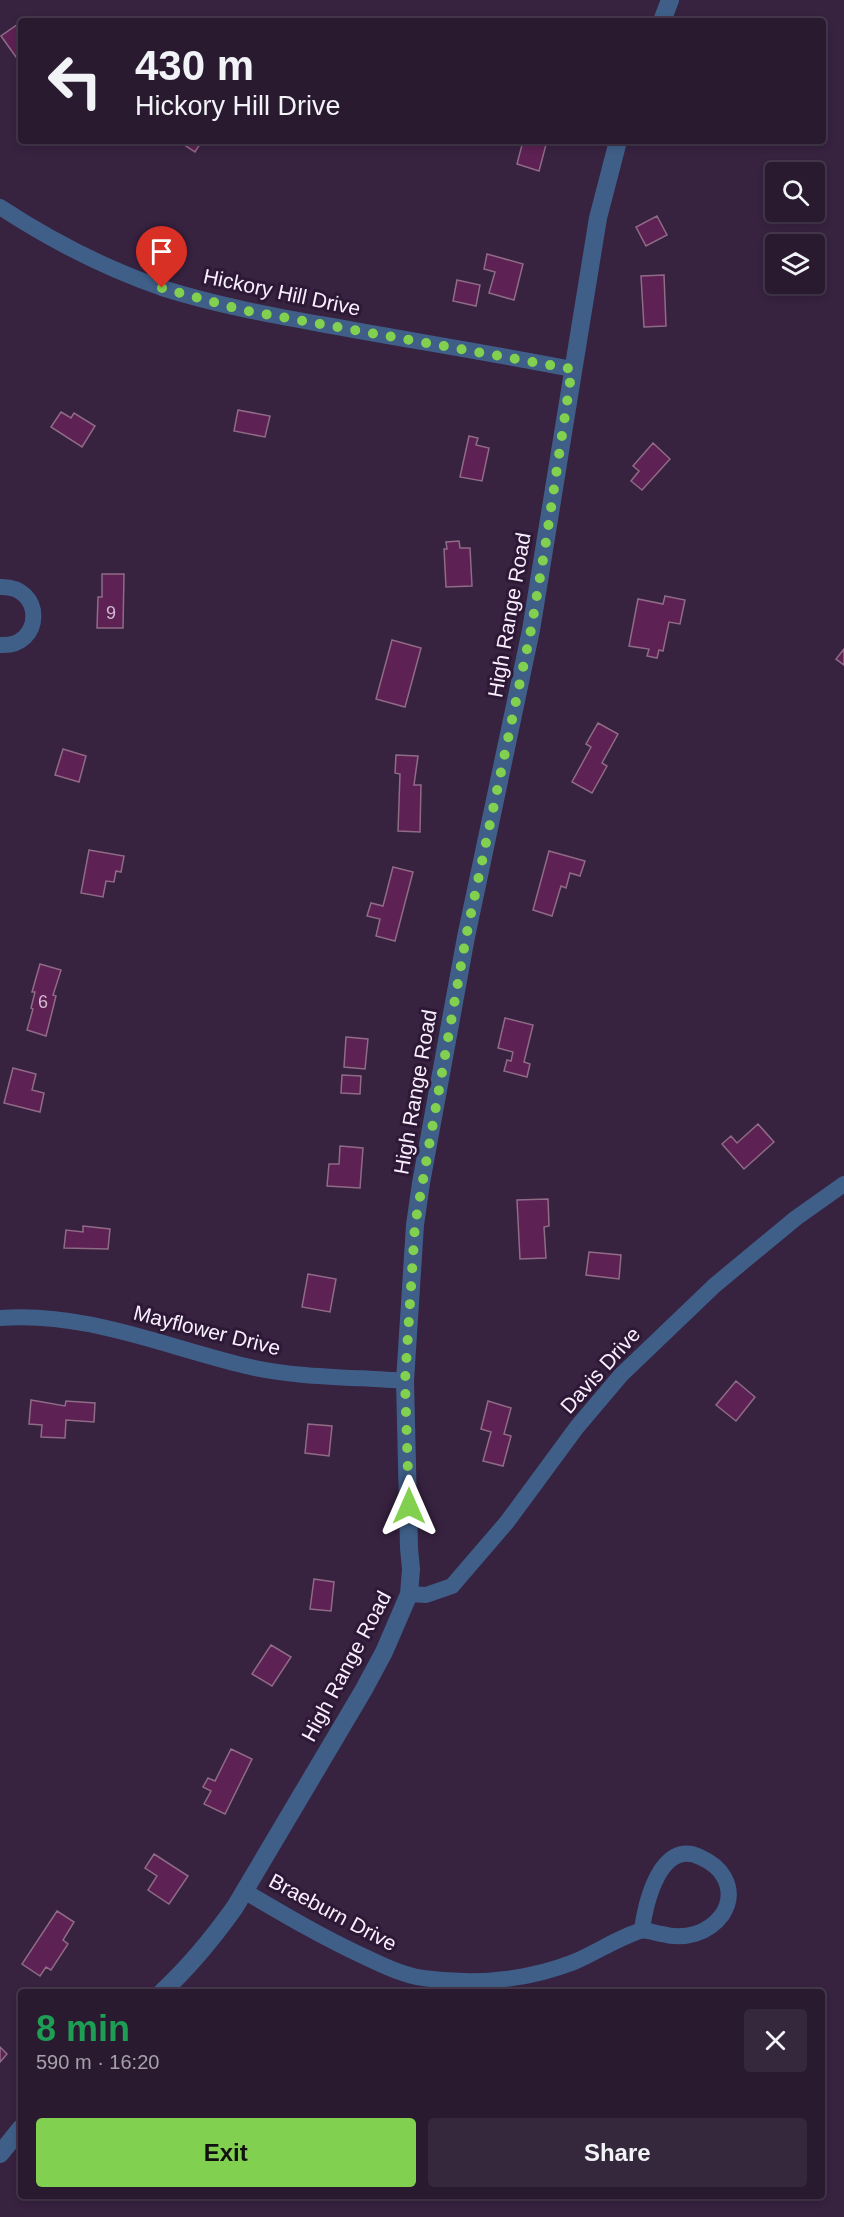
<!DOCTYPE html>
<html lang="en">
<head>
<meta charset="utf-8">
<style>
  body { margin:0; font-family:Helvetica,sans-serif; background:#35273c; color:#f1f3f6; height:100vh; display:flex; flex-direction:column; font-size:22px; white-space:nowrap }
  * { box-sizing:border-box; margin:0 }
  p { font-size:20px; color:#a5a1ab }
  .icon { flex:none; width:33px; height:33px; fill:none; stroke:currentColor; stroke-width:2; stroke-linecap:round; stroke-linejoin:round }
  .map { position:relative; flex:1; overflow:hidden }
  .details { position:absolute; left:18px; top:1989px; width:807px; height:210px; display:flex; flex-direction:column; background:#291a30; border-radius:6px; box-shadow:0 3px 9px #0003,0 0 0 2px #45384c }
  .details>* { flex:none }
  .top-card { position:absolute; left:18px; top:18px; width:808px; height:126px; border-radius:6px; box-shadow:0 3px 9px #0003,0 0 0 2px #45384c; background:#291a30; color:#f1f3f6; overflow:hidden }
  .tools { position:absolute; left:765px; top:162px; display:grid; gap:12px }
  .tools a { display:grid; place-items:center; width:60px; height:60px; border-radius:6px; background:#291a30; box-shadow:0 3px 9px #0003,0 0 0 2px #45384c; font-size:30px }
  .pin { position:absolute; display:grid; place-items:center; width:51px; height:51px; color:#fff; margin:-62px -26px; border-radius:50% 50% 50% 0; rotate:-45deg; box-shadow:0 0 6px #0007 }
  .pin .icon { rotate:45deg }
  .me { position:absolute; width:66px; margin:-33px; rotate:0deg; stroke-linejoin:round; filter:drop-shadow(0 0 4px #0008) }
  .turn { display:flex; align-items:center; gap:21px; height:126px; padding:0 18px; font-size:27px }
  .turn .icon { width:78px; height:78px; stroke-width:2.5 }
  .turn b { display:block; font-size:42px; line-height:51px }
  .round { display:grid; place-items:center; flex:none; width:63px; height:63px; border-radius:6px; background:#35273c }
  .summary { display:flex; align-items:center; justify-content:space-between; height:102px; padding:0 18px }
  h1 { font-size:36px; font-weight:800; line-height:45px; color:#1e9e55 }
  .action { display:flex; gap:12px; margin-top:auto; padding:12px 18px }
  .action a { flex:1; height:69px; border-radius:6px; background:#82d04f; color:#111; font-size:24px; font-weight:800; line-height:69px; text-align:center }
  .action a+a { background:#35273c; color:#f1f3f6 }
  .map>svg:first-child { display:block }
</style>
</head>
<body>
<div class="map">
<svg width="844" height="2217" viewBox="0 0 844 2217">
  <rect width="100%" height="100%" fill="#372240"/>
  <path fill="#5d2153" stroke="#8f6b86" stroke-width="1.5" d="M21 22V64L1 36Z
    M178 141H202L195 152Z
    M523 141H547L539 171 517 164Z
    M657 216 667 235 646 246 636 227Z
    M487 254 523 264 514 300 489 293 495 272 484 269Z
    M664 275 666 326 644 327 641 276Z
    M457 280 480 285 476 306 453 301Z
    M238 410 270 416 265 437 234 431Z
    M61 412 71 418 74 413 95 426 82 447 51 427Z
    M469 436 478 438 476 445 489 448 482 481 460 477Z
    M653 443 670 459 642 490 631 481 639 471 633 466Z
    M459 541 460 548H470L472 586 446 587 444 549H447L446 542Z
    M102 574H124L123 628H97L98 597H102Z
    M665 596 685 600 680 624 669 622 663 651 659 650 657 658 647 656 649 649 629 646 638 599 663 604Z
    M392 640 421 648 405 707 376 699Z
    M844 649V665L836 659Z
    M598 723 618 734 602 763 607 766 592 793 572 782 591 747 586 744Z
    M63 749 86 756 79 782 55 775Z
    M396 755 418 756 414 785H421L420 832 398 831 400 774 395 773Z
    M89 850 124 856 121 872 116 871 114 882 106 881 103 897 81 893Z
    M549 851 585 861 580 876 570 873 566 888 561 886 552 916 533 910Z
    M393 867 413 872 395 941 376 936 380 919 367 916 371 903 383 906Z
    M40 964 61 970 53 995 56 996 46 1036 27 1030 33 1009 31 1008 35 992H32Z
    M505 1018 533 1025 524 1062 530 1064 527 1077 504 1071 507 1060 511 1061 513 1052 498 1048Z
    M346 1037 368 1039 365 1069 344 1067Z
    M13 1068 36 1074 32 1090 44 1093 40 1112 4 1103Z
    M342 1075 361 1076 360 1094 341 1093Z
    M758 1124 774 1142 744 1169 722 1144 731 1136 737 1143Z
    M340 1146 363 1148 360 1188 327 1186 329 1164H339Z
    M548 1199 549 1226 544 1227 546 1258 520 1259 517 1200Z
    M83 1226 110 1229 108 1249 64 1248 66 1230 83 1232Z
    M589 1252 621 1255 619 1279 586 1275Z
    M308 1274 336 1279 330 1312 302 1307Z
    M736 1381 755 1397 736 1421 716 1405Z
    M31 1400 65 1406 66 1401 95 1403 94 1422 66 1420 65 1438 41 1437 42 1425 29 1424Z
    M488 1401 511 1408 504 1434 511 1436 503 1466 483 1461 491 1432 481 1429Z
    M308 1424 332 1426 329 1456 305 1453Z
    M314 1579 334 1582 331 1611 310 1609Z
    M271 1645 291 1657 272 1686 252 1674Z
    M231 1749 252 1759 225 1814 204 1804 211 1791 203 1787 208 1778 215 1781Z
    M154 1854 188 1876 169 1904 148 1890 157 1876 145 1868Z
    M57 1911 74 1922 63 1940 68 1944 51 1970 46 1967 40 1976 22 1964Z
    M0 2047 7 2054 0 2062Z"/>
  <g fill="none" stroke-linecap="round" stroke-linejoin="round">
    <path stroke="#3f5f88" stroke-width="16" d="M0 207C50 240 105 268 162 288 216 305 270 315 326 325 408 340 490 353 572 369
      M0 587C45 585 44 648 0 645
      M0 1318C84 1311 166 1347 246 1366 295 1378 355 1377 405 1381
      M409 1594 426 1595 452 1586 507 1522 577 1427 621 1375 715 1285 796 1218 844 1184
      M244 1891C283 1914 322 1937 363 1956 382 1965 402 1975 423 1978 474 1985 525 1981 574 1962 596 1953 617 1938 640 1931 646 1929 655 1933 662 1934 684 1940 708 1934 722 1915 730 1903 731 1890 724 1877 719 1868 709 1861 700 1857 661 1838 645 1903 642 1930"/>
    <path stroke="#3f5f88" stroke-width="18" d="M662 21 670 0
      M162 1992C190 1966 213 1938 235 1907L363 1691 384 1652 409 1594 411 1569 409 1548 405 1381 415 1225 421 1183 466 937 531 630 598 218 618 141
      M0 2154 21 2128"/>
  </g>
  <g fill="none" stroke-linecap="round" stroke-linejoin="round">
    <path stroke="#82d04f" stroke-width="10" stroke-dasharray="0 18" d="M162 288 242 310 572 369 545 548 531 630 466 937 415 1225 405 1381 409 1506"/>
  </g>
  <g text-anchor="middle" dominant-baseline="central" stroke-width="6" stroke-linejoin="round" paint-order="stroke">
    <g font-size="18" fill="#d2bbd3">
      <text x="111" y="613">9</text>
      <text x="43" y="1002">6</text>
    </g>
    <g font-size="21" fill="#f9eefe" stroke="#2d1836">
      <text transform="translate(282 292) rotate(12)">Hickory Hill Drive</text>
      <text transform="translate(509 615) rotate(-80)">High Range Road</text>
      <text transform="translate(415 1092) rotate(-80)">High Range Road</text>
      <text transform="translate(207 1330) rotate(14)">Mayflower Drive</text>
      <text transform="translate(600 1370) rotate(-48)">Davis Drive</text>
      <text transform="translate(346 1666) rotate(-62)">High Range Road</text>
      <text transform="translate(333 1912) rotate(28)">Braeburn Drive</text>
    </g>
  </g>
</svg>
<div class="tools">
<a><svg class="icon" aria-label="search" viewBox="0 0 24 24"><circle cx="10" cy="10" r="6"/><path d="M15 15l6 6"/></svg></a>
<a><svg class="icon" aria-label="layers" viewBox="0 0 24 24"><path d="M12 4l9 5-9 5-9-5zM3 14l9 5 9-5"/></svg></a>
</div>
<div class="pin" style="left:162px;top:288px;background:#d93025"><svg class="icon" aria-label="arrive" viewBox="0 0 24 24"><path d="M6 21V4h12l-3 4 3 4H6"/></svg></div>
<svg class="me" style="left:409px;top:1506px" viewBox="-20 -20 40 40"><path d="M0-17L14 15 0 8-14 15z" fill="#82d04f" stroke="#fff" stroke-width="4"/></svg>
<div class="top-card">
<div class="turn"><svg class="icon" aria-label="left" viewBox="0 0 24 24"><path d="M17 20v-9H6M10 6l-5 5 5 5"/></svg><div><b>430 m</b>Hickory Hill Drive</div></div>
</div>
<section class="details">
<div class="summary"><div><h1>8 min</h1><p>590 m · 16:20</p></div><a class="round"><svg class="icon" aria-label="close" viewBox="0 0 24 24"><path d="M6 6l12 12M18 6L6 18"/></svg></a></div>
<div class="action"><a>Exit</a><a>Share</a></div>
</section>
</div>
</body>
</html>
